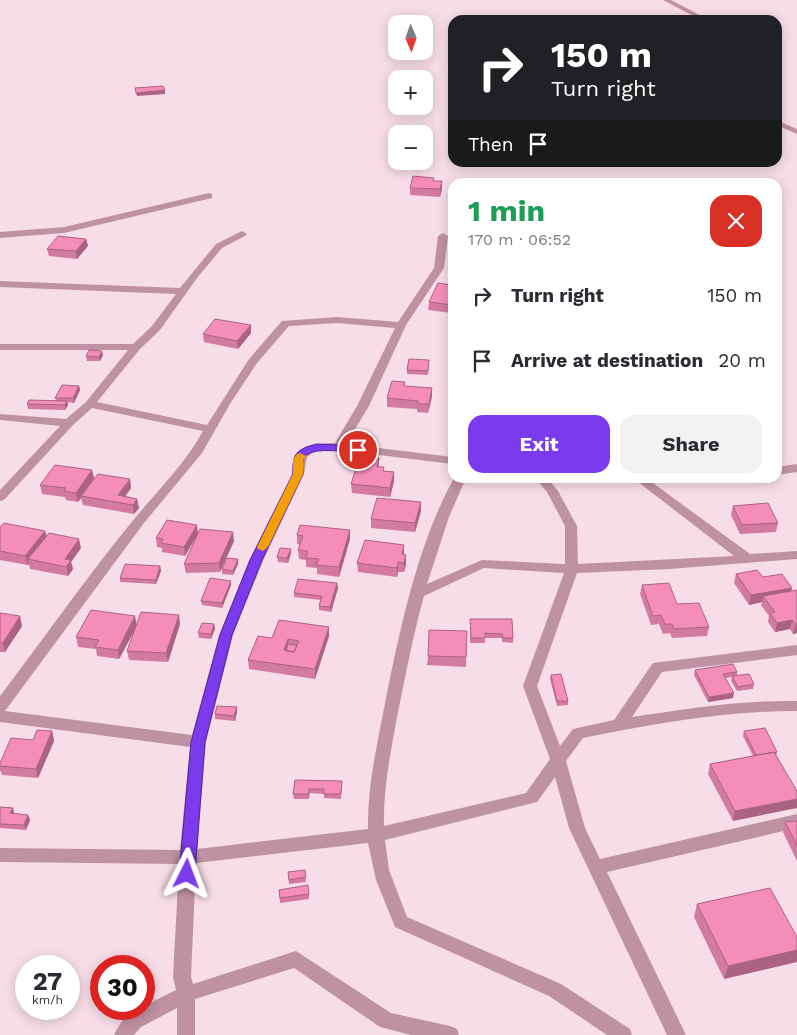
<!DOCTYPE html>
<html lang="en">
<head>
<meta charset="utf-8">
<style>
  body { margin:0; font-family:"Work Sans",sans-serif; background:#f2f2f3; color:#2b2b33; height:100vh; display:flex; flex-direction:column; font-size:19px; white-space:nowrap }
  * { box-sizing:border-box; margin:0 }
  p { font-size:16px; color:#7c7c81 }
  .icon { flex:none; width:28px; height:28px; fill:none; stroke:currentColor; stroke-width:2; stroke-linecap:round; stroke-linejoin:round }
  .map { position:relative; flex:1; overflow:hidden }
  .details { position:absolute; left:448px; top:178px; width:334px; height:305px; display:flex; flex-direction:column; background:#fff; border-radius:15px; box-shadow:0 2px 12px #0003 }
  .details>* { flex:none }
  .hud { position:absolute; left:448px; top:15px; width:334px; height:152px; border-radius:15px; box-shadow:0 2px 12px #0003; background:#202124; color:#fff; overflow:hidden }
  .needle { width:32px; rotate:178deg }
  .tools { position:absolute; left:388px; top:15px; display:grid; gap:10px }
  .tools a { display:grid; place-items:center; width:45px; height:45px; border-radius:10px; background:#fff; box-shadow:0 2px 12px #0003; font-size:25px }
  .speed { position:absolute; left:15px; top:955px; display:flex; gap:10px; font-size:25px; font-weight:700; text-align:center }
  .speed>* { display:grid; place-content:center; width:65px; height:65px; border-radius:50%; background:#fff; box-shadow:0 2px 12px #0003; line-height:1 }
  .speed small { font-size:12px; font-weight:400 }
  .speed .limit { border:8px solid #d22; background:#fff; color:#111 }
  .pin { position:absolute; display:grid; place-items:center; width:42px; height:42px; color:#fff; margin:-21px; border:2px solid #fff; border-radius:50%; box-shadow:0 1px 5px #0007 }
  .me { position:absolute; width:55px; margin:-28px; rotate:3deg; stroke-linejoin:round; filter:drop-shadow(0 0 4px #0008) }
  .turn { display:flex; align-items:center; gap:18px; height:105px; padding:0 20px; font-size:22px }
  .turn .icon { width:65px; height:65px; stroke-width:2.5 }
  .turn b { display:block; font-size:35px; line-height:42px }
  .then { display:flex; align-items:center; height:48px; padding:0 20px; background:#0003; gap:10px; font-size:19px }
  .round { display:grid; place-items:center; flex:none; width:52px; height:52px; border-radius:15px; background:#f2f2f3 }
  .headline { display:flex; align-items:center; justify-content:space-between; height:85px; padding:0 20px }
  h1 { font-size:30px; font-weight:700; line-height:38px; color:#1e9e55 }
  .button { display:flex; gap:10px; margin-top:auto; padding:10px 20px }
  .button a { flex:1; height:58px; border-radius:15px; background:#7c3aed; color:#fff; font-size:20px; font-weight:700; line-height:58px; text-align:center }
  .button a+a { background:#f2f2f3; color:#2b2b33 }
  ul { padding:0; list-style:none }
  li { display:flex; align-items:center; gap:15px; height:65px; padding:0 20px }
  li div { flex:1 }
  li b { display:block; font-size:19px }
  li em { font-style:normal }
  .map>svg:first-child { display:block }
</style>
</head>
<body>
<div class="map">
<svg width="797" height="1035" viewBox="0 0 797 1035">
  <rect width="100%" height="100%" fill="#f7dde7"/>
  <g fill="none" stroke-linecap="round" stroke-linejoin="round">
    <path fill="#bf92a3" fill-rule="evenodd" d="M663 0H671L709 20H701Z
      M776 120 797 129V134L776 125Z
      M209 193 212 194V198L64 233 0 238V232L64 227Z
      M242 231 247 234 245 236 222 248 197 278 160 330 140 349 97 402 207 425 249 359 282 321 337 317 398 322 434 268 438 236 443 233 448 236 444 268 406 325 369 406 346 444 452 457V464L339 450 316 451 307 457 304 474 263 561 233 635 206 742 197 849 368 829C367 785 378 741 386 698 401 625 418 543 454 478H466L449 517 427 584 482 560 565 564V526L547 492 535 478H547L558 491 577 526 578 564 734 556 633 478H646L750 554 797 551V559L670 569 577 573 537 686 560 746 573 729 614 720 653 663 797 645V655L662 672 632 717C687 709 741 700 797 701V711C725 711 653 724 583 738L566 761 585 828 600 859 797 814V828L607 872 686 1035H667L569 828 555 777 537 802 385 840 389 870 407 917 561 984 630 1029 632 1035H607L549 996 395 927 376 880 368 843 196 863 191 977 193 984 296 951 391 1013 450 1026 457 1029 459 1035H411L380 1027 294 968 195 999V1035H177V1008L141 1027 134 1035H114C119 1023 130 1009 144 1009V1006L176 990 173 977 179 864 0 862V848L180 850 190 747 0 722V696C45 637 88 575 135 518 159 489 185 464 203 431L92 408 73 425 4 500 0 501V490L60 426 0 420V414L66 419 86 402 128 350H0V344H133L152 326 176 294 0 287V281L180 288 216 244ZM337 323 395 328 357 406 335 443 315 444 305 447 295 457 292 474 249 561 219 635 192 735 5 711 144 523 202 453 230 404 257 363 289 326ZM484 568 564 573 523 686 550 759 526 793 384 826C383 788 391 750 398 712 406 674 413 635 424 596Z
      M797 464V472L776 475V467Z"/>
  </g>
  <path fill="#d27a9f" d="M434 181 442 188 440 197 410 195V188Z
    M86 239 88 246 77 259 49 256 47 249Z
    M452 285V313L428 310 429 302Z
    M251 333 238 349 204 342 203 334Z
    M103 355 100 361H87L86 356Z
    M429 364 428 375 407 374V370Z
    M405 382V386L432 388V396L428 413 417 412V409L387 407V398Z
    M79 386 80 390 74 403 67 402 68 405 65 410 28 409 27 404 56 400 55 398Z
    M379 458V467L384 471 394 472V481L390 497 352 493 351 484Z
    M92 470 94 478 130 479 131 488 125 496 137 499 139 508 134 514 83 505 81 498 78 502 66 500 65 497 42 494 40 485Z
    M733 506 778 523 776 532 740 534 731 515Z
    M421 511 415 532 371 528V519Z
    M0 527 45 531 47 536 81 548 71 562 73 569 68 576 30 569 29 564 28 565 0 560Z
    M350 530V539L339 577 317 574V568L306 567V560L299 559 298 550 300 545 297 544V535Z
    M198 534 234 541 220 572 186 573 184 564 197 535 185 556 162 552V548L157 547 156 538Z
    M291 553 288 563 278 562 277 557Z
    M404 555 406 564 404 572H398L397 577 358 572 357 563Z
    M238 564 233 575 222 574V569Z
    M160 566 161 571 156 584 120 582V578Z
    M736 574 763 577 791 591 797 590V633L793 634 790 629 775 632 768 622 769 616 761 605 762 602 749 605 734 583Z
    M231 581V585L222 608 202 605 201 601Z
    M337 583 338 588 331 612 319 610V606L321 600 294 597V593Z
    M642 585 677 604 709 627 707 636 672 638 670 633 663 634 659 624 651 625 640 594Z
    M0 613 22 626 5 652H0Z
    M470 619 513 638V643L502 642V638H485V643H470Z
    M180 624 168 662 129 660 127 651 136 627 119 659 97 656 96 649 78 647 76 637 136 625Z
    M214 624 215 629 211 639 199 638 198 633Z
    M467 631 466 667 427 665 428 656Z
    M329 636 315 679 249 669 248 660 272 638Z
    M695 670 737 672V675L754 684 753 689 737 691 731 681 732 677 726 678 733 698 708 702 694 675Z
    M551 675 568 701V705L557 706 550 679Z
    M237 707V712L235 721 215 719V714Z
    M52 731 54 741 38 778 2 775 0 770V763L33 740Z
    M744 731 777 752 776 756 733 821 708 774 710 764 753 756 743 736Z
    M295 780 342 781 341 799 324 798V794L310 793 309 799H294L293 794Z
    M0 807 13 808 14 813V814L28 815 30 820 26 830 0 828Z
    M797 821V861L783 832 785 822Z
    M305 870 306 882 289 884 288 872Z
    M770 888 724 979 694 917 697 904Z
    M279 890 309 894V899L280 903Z"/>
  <path fill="#ab6382" d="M165 90V94L137 96 136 93Z
    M442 181V188L440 197V189Z
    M86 239 88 246 77 259 76 251Z
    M251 325V333L238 349 237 341Z
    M102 351 103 355 100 361 99 357Z
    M79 386 80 390 74 403 73 398Z
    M432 388V396L428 413 429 404Z
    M67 401 68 405 65 410V405Z
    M92 470 94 478 81 496V498L78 502 76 493Z
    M394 472V481L390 497V488Z
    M130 479 131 488 120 504 118 495Z
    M137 499 139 508 134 514 133 505Z
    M421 502V511L415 532V523Z
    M197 525 198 534 185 556 184 547Z
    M350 530V539L339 577V567Z
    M45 531 47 540 28 559 29 564 28 565 25 556Z
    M233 532 234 541 220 572 219 563Z
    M79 539 81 548 71 562 73 569 68 576 65 559Z
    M404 545V554L402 564V554Z
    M291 549V553L288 563 287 558Z
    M406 555V564L404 572V563Z
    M238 559V564L233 575V571Z
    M398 562V572L397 577V568Z
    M160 566 161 571 156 584V580Z
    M231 581V585L222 608V603Z
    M337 583 338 588 331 612 330 607Z
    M792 588 790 597 763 596 762 602 749 605 751 595Z
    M179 615 180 624 168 662 166 653Z
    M20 616 22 626 5 652 3 643Z
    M135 616 137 626 119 659 118 650Z
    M792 620 790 629 775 632 777 623Z
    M214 624 215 629 211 639V634Z
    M797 624V633L793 634 796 625Z
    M329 627V636L315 679V669Z
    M288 639 289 649 286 655 284 650Z
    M734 693 733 698 708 702 709 697Z
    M237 707V712L235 721 234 716Z
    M52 731 54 741 38 778 36 769Z
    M797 799V808L733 821 735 811Z
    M13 808 14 813 12 818 10 813Z
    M28 815 30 820 26 830 24 825Z
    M797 950V962L724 979 728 966Z"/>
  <path fill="#f48eb9" stroke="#ab6382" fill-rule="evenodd" d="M163 86 165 90 136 93 135 88Z
    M413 176 434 178 433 181H442L440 189 410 188Z
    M58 236 86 239 76 251 47 249Z
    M438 283 452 285V305L429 302Z
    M215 319 251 325 237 341 203 334Z
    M89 350 102 351 99 357 86 356Z
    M409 359 429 360 428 371 407 370Z
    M392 381 405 382 404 386 432 388 429 404H418V401L387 398Z
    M62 385 79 386 73 398H55Z
    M29 400 67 401 65 405 27 404Z
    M360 456 379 458 377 467H384L383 471 394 472 390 488 351 484Z
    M55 465 92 470 76 493 64 491 66 488 40 485Z
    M98 474 130 479 118 495 137 499 133 505 81 496Z
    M377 498 421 502 415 523 371 519Z
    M768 503 778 523 742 525 733 506Z
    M167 520 197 525 184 547 161 543 163 539 156 538Z
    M4 523 45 531 25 556 0 551V527Z
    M300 525 350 530 339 567 316 565 319 559 306 558 308 551 298 550 303 536 297 535Z
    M200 529 233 532 219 563 184 564Z
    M49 533 79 539 65 559 71 560 66 567 28 559Z
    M365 540 404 545 402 554 406 555 404 563 398 562 397 568 357 563Z
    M280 548 291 549 287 558 277 557Z
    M227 558 238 559 233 571 222 569Z
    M125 564 160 566 156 580 120 578Z
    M757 570 763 577 782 574 792 588 751 595 736 574Z
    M210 578 231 581 222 603 201 601Z
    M298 579 337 583 330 607 319 606 322 596 294 593Z
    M669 583 677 604 699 603 709 627 674 629 672 624H665L661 615 653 616 642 585Z
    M797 590V624L796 625 792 620 777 623 770 613 775 612 763 596Z
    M91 610 135 616 118 650 95 647 99 640 76 637Z
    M141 612 179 615 166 653 127 651Z
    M0 613 20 616 3 643H0Z
    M470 619H512L513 638H503L502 634 485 633V638H471Z
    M279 620 329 627 315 669 248 660 258 636 272 638ZM288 639 299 641 294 652 284 650Z
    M202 623 214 624 211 634 198 633Z
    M429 630 467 631 466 657 428 656Z
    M288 644 297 645 294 652 286 651Z
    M733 664 737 672 723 674 734 693 709 697 695 670Z
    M561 674 568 701H557L551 675Z
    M749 674 754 684 738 687 732 676Z
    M217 706 237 707 234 716 215 714Z
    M765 728 777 752 756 755 744 731Z
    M37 730 52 731 36 769 0 766V763L11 738 33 740Z
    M774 752 797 791V799L735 811 710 764Z
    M295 780 342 781 341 794H324V789H309V794H293Z
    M0 807 13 808 10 813 28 815 24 825 0 824Z
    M797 821V845L785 822Z
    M305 870 306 877 289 880 288 872Z
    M308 885 309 894 280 898 279 890Z
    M770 888 797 937V950L728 966 697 904Z"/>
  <path fill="#7c3aed" stroke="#51269a" d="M317 444 358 446 363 450 358 453C346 452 316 447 306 455 301 459 303 468 303 474L262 560 232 635 205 742 195 874 192 879 187 880 181 879 179 874 191 742 220 635 250 560 293 474C292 453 297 449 317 444Z"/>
  <path fill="#f59e0b" d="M300 453 306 456 303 460V474L268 547 263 551 258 549 257 547 293 474V460L297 454Z"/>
</svg>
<div class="tools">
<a><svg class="needle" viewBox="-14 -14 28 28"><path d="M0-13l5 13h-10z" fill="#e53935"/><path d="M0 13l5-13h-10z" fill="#7c7c81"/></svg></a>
<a>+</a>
<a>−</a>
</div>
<div class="speed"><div>27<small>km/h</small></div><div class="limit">30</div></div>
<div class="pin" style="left:358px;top:450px;background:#d93025"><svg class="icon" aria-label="arrive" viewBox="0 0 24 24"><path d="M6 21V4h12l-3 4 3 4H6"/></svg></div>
<svg class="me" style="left:187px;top:874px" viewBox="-20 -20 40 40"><path d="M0-17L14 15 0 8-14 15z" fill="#7c3aed" stroke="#fff" stroke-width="4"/></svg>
<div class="hud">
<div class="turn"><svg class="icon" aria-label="right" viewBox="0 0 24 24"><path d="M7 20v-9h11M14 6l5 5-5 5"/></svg><div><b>150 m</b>Turn right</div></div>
<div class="then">Then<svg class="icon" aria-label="arrive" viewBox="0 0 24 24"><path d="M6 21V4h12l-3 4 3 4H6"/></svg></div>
</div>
<section class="details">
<div class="headline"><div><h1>1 min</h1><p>170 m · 06:52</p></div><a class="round" style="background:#d93025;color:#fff"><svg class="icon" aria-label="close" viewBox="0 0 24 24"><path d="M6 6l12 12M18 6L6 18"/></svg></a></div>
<ul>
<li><svg class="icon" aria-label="right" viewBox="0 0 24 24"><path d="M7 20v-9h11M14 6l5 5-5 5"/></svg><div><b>Turn right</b></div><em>150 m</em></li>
<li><svg class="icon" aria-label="arrive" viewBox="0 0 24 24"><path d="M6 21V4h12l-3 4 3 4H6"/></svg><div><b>Arrive at destination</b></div><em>20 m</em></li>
</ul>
<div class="button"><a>Exit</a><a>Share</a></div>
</section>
</div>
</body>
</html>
